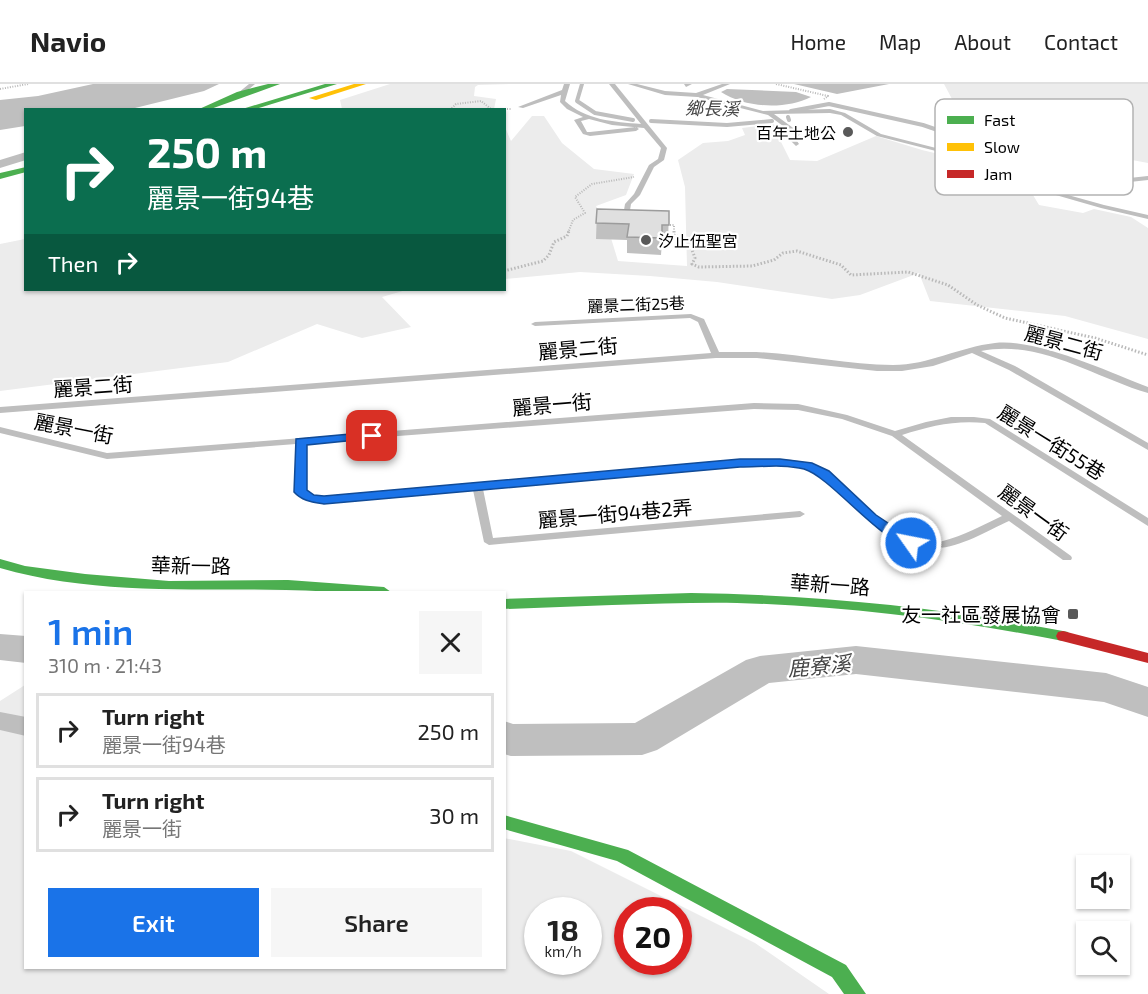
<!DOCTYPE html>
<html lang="en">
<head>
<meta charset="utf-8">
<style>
  body { margin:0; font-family:"Exo 2","Noto Sans TC",sans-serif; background:#f6f6f6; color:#222; height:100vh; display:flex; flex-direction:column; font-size:22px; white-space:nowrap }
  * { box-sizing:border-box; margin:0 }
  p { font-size:20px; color:#767676 }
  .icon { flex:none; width:33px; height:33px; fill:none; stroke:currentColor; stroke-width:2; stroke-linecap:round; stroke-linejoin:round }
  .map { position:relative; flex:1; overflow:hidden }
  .drawer { position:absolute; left:24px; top:507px; width:482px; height:378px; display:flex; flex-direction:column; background:#fff; border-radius:0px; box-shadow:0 2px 4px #0004 }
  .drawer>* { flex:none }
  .hud { position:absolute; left:24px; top:24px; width:482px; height:183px; border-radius:0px; box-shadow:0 2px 4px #0004; background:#0b6e4f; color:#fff; overflow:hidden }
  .tools { position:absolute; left:1076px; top:771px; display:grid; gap:12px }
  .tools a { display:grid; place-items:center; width:54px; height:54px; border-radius:0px; background:#fff; box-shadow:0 2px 4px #0004; font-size:30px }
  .speed { position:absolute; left:524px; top:813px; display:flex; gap:12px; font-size:30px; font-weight:700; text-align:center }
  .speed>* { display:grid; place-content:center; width:78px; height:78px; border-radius:50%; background:#fff; box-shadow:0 2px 4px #0004; line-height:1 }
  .speed small { font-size:15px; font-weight:400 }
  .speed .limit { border:9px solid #d22; background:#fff; color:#111 }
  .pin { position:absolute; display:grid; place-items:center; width:51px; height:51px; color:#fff; margin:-26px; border-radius:12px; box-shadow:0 3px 9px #0006 }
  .me { position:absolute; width:66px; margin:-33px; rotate:303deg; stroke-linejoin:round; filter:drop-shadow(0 0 4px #0008) }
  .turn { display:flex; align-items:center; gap:21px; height:126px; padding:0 24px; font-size:27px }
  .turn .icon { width:78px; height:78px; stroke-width:2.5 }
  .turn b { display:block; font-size:42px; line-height:51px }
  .then { display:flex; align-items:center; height:57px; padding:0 24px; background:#0003; gap:12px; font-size:22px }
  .round { display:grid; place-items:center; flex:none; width:63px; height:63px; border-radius:0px; background:#f6f6f6 }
  .summary { display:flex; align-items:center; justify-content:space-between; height:102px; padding:0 24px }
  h1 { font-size:36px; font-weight:600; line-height:45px; color:#1a73e8 }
  .primary-button { display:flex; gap:12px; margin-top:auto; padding:12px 24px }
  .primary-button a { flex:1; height:69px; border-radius:0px; background:#1a73e8; color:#fff; font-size:24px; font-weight:600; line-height:69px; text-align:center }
  .primary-button a+a { background:#f6f6f6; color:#222 }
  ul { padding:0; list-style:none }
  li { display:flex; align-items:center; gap:18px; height:75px; margin:0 12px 9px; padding:0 12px; border:3px solid #e0e0e0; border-radius:0px }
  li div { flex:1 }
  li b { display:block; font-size:22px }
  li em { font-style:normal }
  header { display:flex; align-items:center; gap:36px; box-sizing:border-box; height:84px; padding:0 30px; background:#fff; border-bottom:2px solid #e0e0e0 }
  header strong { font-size:28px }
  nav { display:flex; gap:33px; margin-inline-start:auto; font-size:21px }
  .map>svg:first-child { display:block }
</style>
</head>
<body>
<header>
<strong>Navio</strong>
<nav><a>Home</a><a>Map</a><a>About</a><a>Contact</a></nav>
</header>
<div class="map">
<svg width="1148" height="910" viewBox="0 0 1148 910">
  <rect width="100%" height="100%" fill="#fff"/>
  <path fill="#ececec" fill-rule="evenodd" d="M390 0H510L478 1 475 3 474 12 496 15 494 25H342L340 16Z
    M944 0H1148V79L1116 73 959 28Z
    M532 32H544L562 59 594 85 634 90 626 111 596 122 607 141 618 177 687 182 685 103 678 76 703 59 728 57 745 51 742 44 773 40 789 51 781 58 790 76 817 77 876 52 922 66 984 81 1033 111 1039 121 1083 129 1094 125 1131 133 1148 144V255L1065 232 930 217 919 189 860 211 832 215 717 198 650 192 580 188 504 195V41L511 57Z
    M25 155 26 206H406L382 213 411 243 362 254 317 240 228 278 0 307V160Z
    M25 601 26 884H504V754L571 767 755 859 829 910H0V617ZM537 826H588V878H537ZM627 826H678V878H627Z"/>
  <path fill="#bfbfbf" d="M93 0H219L204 7 131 25 26 26 25 42 0 46V16L38 12Z
    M794 0H889L837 10Z
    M727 5 796 8 811 13C785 26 746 24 721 8Z"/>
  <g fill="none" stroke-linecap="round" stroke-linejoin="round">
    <path stroke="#bfbfbf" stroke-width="4" d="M582 0 577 17 595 29 633 36
      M791 27 829 20 923 41 1025 76 1046 95 1093 100 1148 94
      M788 33 789 36
      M651 37 727 41 772 37"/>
    <path fill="#bfbfbf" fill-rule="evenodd" d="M0 550 26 552V579L0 576Z
      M856 562 1106 589 1148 603V633L1104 618 856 590 769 599 657 666 642 671 511 672 504 670V637L513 640 635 639 746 576 760 572Z"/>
    <path stroke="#b9b9b9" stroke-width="2" stroke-dasharray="1 1.5" stroke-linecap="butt" d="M776 0 828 12 824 15
      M0 5 28 0
      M450 26 456 20 481 17 491 25H512
      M665 141H674V149
      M568 149 573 136 585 129 575 113 592 100 634 93"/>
    <path stroke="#b9b9b9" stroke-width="3" stroke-dasharray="1.5 2" stroke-linecap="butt" d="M674 147V151L700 161 692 166 695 174 692 180 699 183 752 182 774 176 783 169 797 167 841 181 851 191 908 188 948 201 977 221 1005 234 1095 254 1148 271
      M504 187 543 177 549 171 554 158 567 152 569 147"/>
    <path fill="#bebebe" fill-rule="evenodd" d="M249 0H255L242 11H238V9Z
      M564 0H570L565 17C585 36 614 38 641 40L609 0H615L667 64 664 76 654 83 640 111 631 120 628 139 622 138 625 120 634 110 649 81 658 75 661 64 644 44 612 41 589 35 581 37 587 48H590L636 43 639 45 636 47 590 52 583 50 574 36 583 33 567 25 560 18 561 11 523 24 518 23 562 6Z
      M628 0H637L665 7 696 9 722 0H730L703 11 763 27 830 25 845 29 881 50 991 78 1011 92 1032 101 1104 121 1148 131V135L1101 124 1028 103 1007 94 987 80 877 52 841 31 830 29 774 30 800 49 797 57 799 60 796 62 791 57 794 50 768 31 697 13 665 11Z
      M684 0H692L686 3Z
      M691 230 704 235 719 268C731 268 744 268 756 268 801 270 847 281 893 281 929 281 959 263 995 259 1036 254 1109 288 1148 303V309C1093 293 1040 255 981 267L1015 282 1148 359V366L1009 286 972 269 933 282 902 287H877L757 274H716L0 329V323L711 269 698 238 690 234 535 242 531 240 535 238Z
      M754 319 798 320 847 331 895 347 926 338 951 333H974L990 335 1148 434V442L985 339C955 336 930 342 902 351L1071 472 1072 474 1071 476H1063L1009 437C989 446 959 464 937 464 903 465 878 444 855 421 840 407 825 391 804 384 778 375 720 384 691 386 622 392 553 399 483 405L493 454 800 427 805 430 800 433 489 461 484 458 473 406 324 419 307 416 295 408 296 360 107 375 0 349V343L107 369ZM754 325 798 326 842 335 892 352 1002 432C983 441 963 452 943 457 891 469 856 398 813 381 790 372 763 376 740 376L324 413 314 411 305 407 306 359Z"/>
    <path fill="#bebebe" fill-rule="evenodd" d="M26 68V76L0 84V76Z
      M0 628 26 633V652L0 646Z"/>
    <path fill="#4caf50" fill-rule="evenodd" d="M268 0H280L208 26H197L237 8Z
      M325 0H337L252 26H239Z
      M26 83V88L0 95V89Z
      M0 475 25 482 85 490 169 497 288 496 384 503 391 508C357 512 321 506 286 506 191 504 93 511 0 484Z
      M691 509C817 511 940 523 1063 547L1068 548 1070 552 1068 556 1063 557C955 536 847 522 737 519 659 518 582 523 504 525V515Z
      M504 731 628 766 846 881 866 910H844L832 893 617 777 504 745Z"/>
    <path fill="#ffc107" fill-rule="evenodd" d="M354 0H366L316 16 309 14Z"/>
    <path fill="#c62828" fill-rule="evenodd" d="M1063 547 1148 569V579L1058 556 1056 552 1058 548Z"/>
  </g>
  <path fill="#c0c0c0" d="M597 125 669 127 668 157H662L661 171 627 169V156L596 155Z"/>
  <path fill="#dfdfdf" stroke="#9c9c9c" stroke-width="1.5" d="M597 125 669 127V141H662V154L627 153 629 140 596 139Z"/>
  <path fill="#1a73e8" stroke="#114b97" stroke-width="1.5" d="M372 348 378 352 376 354 307 361V406L314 411 324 412 740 375H780L812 379 829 387 876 431 918 459 916 462C889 469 832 393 804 385 784 380 761 383 740 383L324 420C312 418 302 417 294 408L296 355Z"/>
  <g fill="#595959" stroke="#fff" stroke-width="2">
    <circle cx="848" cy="48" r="6"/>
    <circle cx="646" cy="156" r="6"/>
    <rect x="1067" y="524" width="12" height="12" rx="3"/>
  </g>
  <g text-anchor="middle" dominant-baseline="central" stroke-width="4.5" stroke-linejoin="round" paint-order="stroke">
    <g font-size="16" fill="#000" stroke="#fff" text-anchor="end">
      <text x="836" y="48">百年土地公</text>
      <text x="658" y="156" text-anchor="start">汐止伍聖宮</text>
    </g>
    <g font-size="16" fill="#000" stroke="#fff">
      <text transform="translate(636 220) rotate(-2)">麗景二街25巷</text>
    </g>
    <g font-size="18" font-style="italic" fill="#444" stroke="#fff">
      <text transform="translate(712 24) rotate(1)">鄉長溪</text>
    </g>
    <g font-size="20" fill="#000" stroke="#fff">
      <text transform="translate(1064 258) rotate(15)">麗景二街</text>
      <text transform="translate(578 264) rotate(-5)">麗景二街</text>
      <text transform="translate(93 302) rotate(-4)">麗景二街</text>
      <text transform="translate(552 320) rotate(-5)">麗景一街</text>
      <text transform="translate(74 344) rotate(11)">麗景一街</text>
      <text transform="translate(1052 358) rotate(32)">麗景一街55巷</text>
      <text transform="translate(1034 428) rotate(36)">麗景一街</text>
      <text transform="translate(615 429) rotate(-5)">麗景一街94巷2弄</text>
      <text transform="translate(191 481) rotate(1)">華新一路</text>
      <text transform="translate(830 500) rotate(4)">華新一路</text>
    </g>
    <g font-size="20" fill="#000" stroke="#fff" text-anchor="end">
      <text x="1061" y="530">友一社區發展協會</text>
    </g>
    <g font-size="21" font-style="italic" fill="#444" stroke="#fff">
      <text transform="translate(819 581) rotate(-5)">鹿寮溪</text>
    </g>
  </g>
  <rect x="935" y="15" width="198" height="96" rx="9" fill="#fff" stroke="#b2b2b2" stroke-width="1.5"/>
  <rect x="947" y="32" width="27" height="8" fill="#4caf50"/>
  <rect x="947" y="59" width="27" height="8" fill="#ffc107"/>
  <rect x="947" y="86" width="27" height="8" fill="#c62828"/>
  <g font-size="16" fill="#000">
    <text x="984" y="42">Fast</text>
    <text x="984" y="69">Slow</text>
    <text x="984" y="96">Jam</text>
  </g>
</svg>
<div class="tools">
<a><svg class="icon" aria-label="sound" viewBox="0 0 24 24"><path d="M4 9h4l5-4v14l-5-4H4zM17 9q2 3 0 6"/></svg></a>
<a><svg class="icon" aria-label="search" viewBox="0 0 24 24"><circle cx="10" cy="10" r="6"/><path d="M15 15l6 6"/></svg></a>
</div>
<div class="speed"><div>18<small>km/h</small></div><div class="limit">20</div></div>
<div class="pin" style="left:372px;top:352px;background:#d93025"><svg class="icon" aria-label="arrive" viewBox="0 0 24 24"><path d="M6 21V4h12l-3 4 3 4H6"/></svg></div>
<svg class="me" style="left:911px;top:459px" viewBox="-20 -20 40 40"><circle r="17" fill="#1a73e8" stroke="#fff" stroke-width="3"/><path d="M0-11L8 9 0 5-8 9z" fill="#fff"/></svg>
<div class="hud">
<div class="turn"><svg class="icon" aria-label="right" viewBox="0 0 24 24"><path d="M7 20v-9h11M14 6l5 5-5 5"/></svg><div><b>250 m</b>麗景一街94巷</div></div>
<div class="then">Then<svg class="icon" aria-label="right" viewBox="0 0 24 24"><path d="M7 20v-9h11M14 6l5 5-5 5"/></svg></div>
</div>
<section class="drawer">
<div class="summary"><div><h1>1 min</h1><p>310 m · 21:43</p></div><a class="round"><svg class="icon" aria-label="close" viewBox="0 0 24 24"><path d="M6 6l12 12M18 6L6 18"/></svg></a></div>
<ul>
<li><svg class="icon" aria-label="right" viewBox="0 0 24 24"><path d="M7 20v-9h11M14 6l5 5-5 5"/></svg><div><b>Turn right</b><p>麗景一街94巷</p></div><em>250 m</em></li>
<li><svg class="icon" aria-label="right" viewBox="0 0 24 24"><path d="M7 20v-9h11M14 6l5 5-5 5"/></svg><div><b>Turn right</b><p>麗景一街</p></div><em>30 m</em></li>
</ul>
<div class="primary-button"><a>Exit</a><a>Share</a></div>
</section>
</div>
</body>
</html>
